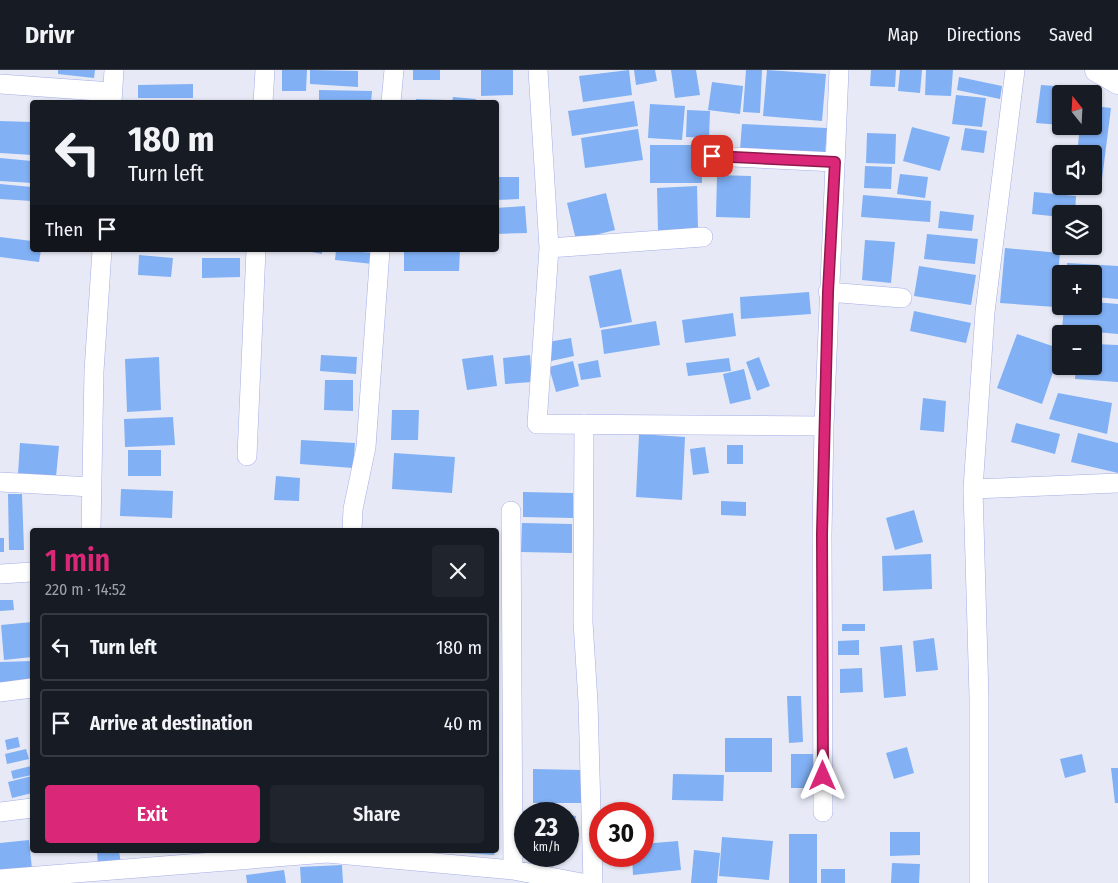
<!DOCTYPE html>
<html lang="en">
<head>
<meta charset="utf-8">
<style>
  body { margin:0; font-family:"Fira Sans Condensed",sans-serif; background:#20242c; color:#f1f3f6; height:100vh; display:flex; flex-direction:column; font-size:19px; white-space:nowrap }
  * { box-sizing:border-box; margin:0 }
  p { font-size:16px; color:#9ea1a6 }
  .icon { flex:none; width:28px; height:28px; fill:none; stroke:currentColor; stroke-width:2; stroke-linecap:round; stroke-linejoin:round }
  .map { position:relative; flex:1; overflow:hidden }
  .details { position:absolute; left:30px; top:458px; width:469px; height:325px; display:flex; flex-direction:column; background:#171b24; border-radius:5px; box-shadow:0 1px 4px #0004 }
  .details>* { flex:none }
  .hud { position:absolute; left:30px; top:30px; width:469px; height:152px; border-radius:5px; box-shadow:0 1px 4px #0004; background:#171b24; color:#f1f3f6; overflow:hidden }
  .needle { width:32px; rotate:342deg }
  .fabs { position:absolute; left:1052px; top:15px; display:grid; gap:10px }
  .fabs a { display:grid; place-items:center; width:50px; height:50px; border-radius:5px; background:#171b24; box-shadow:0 1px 4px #0004; font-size:25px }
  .speed { position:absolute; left:514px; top:732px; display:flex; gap:10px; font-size:25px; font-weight:700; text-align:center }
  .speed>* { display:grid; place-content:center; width:65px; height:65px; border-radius:50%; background:#171b24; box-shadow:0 1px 4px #0004; line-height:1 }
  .speed small { font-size:12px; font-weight:400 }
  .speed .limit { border:8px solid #d22; background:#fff; color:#111 }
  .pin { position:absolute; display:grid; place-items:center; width:42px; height:42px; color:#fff; margin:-21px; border-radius:10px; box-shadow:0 2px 8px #0006 }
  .me { position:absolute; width:55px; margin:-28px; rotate:0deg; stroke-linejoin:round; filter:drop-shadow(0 0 4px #0008) }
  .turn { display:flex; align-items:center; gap:18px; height:105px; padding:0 15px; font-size:22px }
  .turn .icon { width:65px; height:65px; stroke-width:2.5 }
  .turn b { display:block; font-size:35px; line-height:42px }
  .then { display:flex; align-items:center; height:48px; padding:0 15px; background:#0003; gap:10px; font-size:19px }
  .round { display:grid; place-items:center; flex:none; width:52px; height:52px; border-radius:5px; background:#20242c }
  .head { display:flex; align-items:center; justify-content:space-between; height:85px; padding:0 15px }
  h1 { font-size:30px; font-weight:600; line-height:38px; color:#db2777 }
  .button { display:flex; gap:10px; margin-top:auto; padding:10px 15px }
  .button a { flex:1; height:58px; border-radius:5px; background:#db2777; color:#fff; font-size:20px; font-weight:600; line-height:58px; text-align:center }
  .button a+a { background:#20242c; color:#f1f3f6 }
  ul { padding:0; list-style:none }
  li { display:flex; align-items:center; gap:15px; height:68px; margin:0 10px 8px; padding:0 5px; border:2px solid #363941; border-radius:5px }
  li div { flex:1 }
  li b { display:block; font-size:19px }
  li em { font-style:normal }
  header { display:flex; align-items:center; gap:30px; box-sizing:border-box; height:70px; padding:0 25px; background:#171b24; border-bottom:1px solid #363941 }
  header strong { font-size:24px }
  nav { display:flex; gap:28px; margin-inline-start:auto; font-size:18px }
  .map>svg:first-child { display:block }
</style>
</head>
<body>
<header>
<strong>Drivr</strong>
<nav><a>Map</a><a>Directions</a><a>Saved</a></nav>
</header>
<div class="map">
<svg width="1118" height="813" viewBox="0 0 1118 813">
  <rect width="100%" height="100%" fill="#e7eaf6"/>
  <path fill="#81b0f4" d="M58 0H95L94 8 58 4Z
    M282 0H307L306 21H282Z
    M310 0 358 1V17L310 14Z
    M413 0H440V10H413Z
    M481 0H513V25L481 26Z
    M629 0 632 25 583 32 579 6Z
    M634 0H655L657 11 636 15Z
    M671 0H696L700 25 675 28Z
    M746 0H762L760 43 743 42Z
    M767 0 826 4 822 51 763 46Z
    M871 0H896L895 17 870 16Z
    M900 0H922L920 23 898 21Z
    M926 0H953L951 26 925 25Z
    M959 7 1002 16 1000 29 957 20Z
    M712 12 743 16 740 44 708 40Z
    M193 14V28H138V15Z
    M1041 15 1070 17 1069 24H1061V55L1036 53Z
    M319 20 372 21 371 32H319Z
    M956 25 986 28 982 57 952 54Z
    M453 27 476 29V32H452Z
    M416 29 447 30 446 32H416Z
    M634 31 638 56 572 66 568 41Z
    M650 34 685 36 682 70 648 68Z
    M1094 36 1111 38 1102 109 1094 108V84H1077L1080 56H1094Z
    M687 40 710 41 709 68 686 67Z
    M0 51 32 52V85L0 83Z
    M742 54 827 58 825 85 740 80Z
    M912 57 950 67 940 101 903 91Z
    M965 58 987 61 984 83 961 80Z
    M638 59 643 90 585 98 581 68Z
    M867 63 896 64 895 94 866 93Z
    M650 75H701L702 113H650Z
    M0 88 32 91V113L0 111Z
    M865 96 892 97 891 119 864 118Z
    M900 104 928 107 925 128 897 124Z
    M717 105 751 106 750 148 716 147Z
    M496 107H519V129L496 130Z
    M0 114 32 117V131L0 129Z
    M697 116 698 159 658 161 657 118Z
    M1034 122 1076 126 1075 144H1061V147L1032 144Z
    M606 123 615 160 576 170 567 133Z
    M863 125 931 131 930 152 861 147Z
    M525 136 527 163 496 164V138Z
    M940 141 974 145 972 161 938 158Z
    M927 164 978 169 975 194 924 189Z
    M0 167 32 171V180H41L39 192 0 187Z
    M865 170 895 172 891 213 862 210Z
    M1005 178 1060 183 1055 237 1000 233Z
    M301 180H322V184Z
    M336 180 374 183 373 194 335 190Z
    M404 180H460L459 201H404Z
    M139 185 173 188 171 207 138 205Z
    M202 188H240V207L202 208Z
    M1067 193 1118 196V229L1094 227V204H1067Z
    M919 196 976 205 971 235 914 226Z
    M621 199 632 252 600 258 589 206Z
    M809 222 811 244 741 249 740 227Z
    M1094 232 1118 234V264L1062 259 1064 236H1094Z
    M914 241 971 253 966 273 910 261Z
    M733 243 736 266 685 273 682 250Z
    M656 251 660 275 604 284 601 260Z
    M1017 264 1061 279 1042 334 997 318Z
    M571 268 574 286 551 291 548 272Z
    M1094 274 1118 275V312L1075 309 1076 296H1094Z
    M321 285 357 287 356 304 320 301Z
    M493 285 497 316 467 320 462 289Z
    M530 285 532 312 505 314 503 288Z
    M159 287 161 340 127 342 125 289Z
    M759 287 770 316 757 321 746 292Z
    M729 288 731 301 688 306 686 293Z
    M598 290 601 307 581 310 578 294Z
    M573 291 579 316 556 322 549 297Z
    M744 299 751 329 730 334 723 304Z
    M325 310H353V341L324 340Z
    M1058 323 1112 333 1107 364 1049 349Z
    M923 328 946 331 944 362 920 360Z
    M392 340H419L418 370H391Z
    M173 347 175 375 125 377 124 349Z
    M1016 353 1060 364 1055 384 1011 372Z
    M1078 363 1118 373V403L1071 392Z
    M639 364 685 367 682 430 636 427Z
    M301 370 355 373 353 398 300 394Z
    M20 373 59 376 56 407 18 404Z
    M727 375H743V394H727Z
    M705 377 709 403 693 405 690 379Z
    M128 380H161V406H128Z
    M394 383 455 387 452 423 392 419Z
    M276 406 300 408 299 431 274 430Z
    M121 419 173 421 172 448 120 446Z
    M523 422 573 423V448L523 447Z
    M8 424H22L24 480H9Z
    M721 431 746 432V446L721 445Z
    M914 440 923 472 895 480 886 448Z
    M522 453 572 454V483L521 482Z
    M0 468H4V482H0Z
    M931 484 932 519 883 521 882 486Z
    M0 530H13L14 540 0 541Z
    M32 552V587L4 590 1 555Z
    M842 554H865V561H842Z
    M934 568 938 600 916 602 913 571Z
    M859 570V585H838V571Z
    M902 575 906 626 884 628 880 577Z
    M32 591V615L0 616V592Z
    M862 598 863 622 840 623V599Z
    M787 626H801L803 672 789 673Z
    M18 667 20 677 7 680 5 670Z
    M725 668H772V702H725Z
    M907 677 914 703 894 709 886 683Z
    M26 679 29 689 7 694 5 684Z
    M791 684H821V718H791Z
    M1082 684 1086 702 1065 708 1060 689Z
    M31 696 32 705 13 709 11 701Z
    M1111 698H1118V733H1115Z
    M533 699 581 700V733H533Z
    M673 704 724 705 723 731 672 730Z
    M32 706V723L12 728 8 712Z
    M527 740 548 741V744H526Z
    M568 745 576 746 573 783 568 782Z
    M890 762H920V785L890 786Z
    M789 764H817V813H789Z
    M722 767 773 771 769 810 719 806Z
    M29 770 32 799 0 802V773Z
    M678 771 681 800 633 805 632 786H642V774Z
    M97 780H119L121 795 98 798Z
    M464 780H495L494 785 464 783Z
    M694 780 720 783 717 813H691Z
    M892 793 920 794 919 813H891Z
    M342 795 343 813H301L300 797Z
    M821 799H845V813H821Z
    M284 800 286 813H247L246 805Z"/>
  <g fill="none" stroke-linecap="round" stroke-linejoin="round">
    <defs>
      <path id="minor" d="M538 0 549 178 703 167
        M0 14 112 22
        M112 32 114 0
        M263 32 265 0
        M391 32 394 0
        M712 86 835 92
        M549 178 537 354 824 356 839 0
        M828 222 902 228
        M584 354 583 552 588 632 593 813
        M247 386 256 180
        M0 412 92 417
        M973 419 1118 413
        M511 441 513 800
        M91 460 94 301 102 180
        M352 460 353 439 366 377 380 180
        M0 504 32 502
        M0 622 32 618
        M0 742 32 738
        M823 742 822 464 824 356
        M0 809 327 783 513 800 582 813
        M979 813V627L973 419 985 242 1015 0"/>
      <path id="tertiary" d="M1097 0 1118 12"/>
    </defs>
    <use href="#minor" stroke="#a4ade6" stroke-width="20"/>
    <use href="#tertiary" stroke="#a4ade6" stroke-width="25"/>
    <use href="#minor" stroke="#fff" stroke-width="19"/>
    <use href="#tertiary" stroke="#fff" stroke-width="24"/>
  </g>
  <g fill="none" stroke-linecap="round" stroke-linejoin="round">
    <defs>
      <path id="route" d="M712 86 835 92 828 222 822 464 823 706"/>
    </defs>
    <use href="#route" stroke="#8e194d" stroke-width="12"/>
    <use href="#route" stroke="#db2777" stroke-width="9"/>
  </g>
</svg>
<div class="fabs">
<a><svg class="needle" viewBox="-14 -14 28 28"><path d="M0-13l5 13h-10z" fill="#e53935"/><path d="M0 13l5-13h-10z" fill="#9ea1a6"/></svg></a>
<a><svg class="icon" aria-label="sound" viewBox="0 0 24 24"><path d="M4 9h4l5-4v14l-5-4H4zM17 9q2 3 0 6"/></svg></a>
<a><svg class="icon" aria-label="layers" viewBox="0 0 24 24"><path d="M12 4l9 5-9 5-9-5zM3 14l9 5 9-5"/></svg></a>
<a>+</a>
<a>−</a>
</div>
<div class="speed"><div>23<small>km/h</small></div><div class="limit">30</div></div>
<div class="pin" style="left:712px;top:86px;background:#d93025"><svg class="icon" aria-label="arrive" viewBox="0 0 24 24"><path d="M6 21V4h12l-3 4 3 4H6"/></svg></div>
<svg class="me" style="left:823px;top:706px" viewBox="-20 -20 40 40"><path d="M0-17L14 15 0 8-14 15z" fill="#db2777" stroke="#fff" stroke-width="4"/></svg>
<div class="hud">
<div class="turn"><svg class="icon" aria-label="left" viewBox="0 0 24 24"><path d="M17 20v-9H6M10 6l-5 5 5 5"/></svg><div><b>180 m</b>Turn left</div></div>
<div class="then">Then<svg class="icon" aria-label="arrive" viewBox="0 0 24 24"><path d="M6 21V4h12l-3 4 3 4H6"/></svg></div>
</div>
<section class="details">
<div class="head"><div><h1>1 min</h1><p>220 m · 14:52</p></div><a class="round"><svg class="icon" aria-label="close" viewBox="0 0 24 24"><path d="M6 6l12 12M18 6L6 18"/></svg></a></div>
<ul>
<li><svg class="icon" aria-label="left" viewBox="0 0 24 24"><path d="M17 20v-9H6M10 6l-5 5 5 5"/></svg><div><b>Turn left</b></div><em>180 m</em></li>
<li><svg class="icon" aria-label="arrive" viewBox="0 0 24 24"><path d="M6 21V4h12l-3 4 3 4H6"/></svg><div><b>Arrive at destination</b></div><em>40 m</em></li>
</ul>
<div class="button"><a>Exit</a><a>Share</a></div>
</section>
</div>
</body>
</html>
